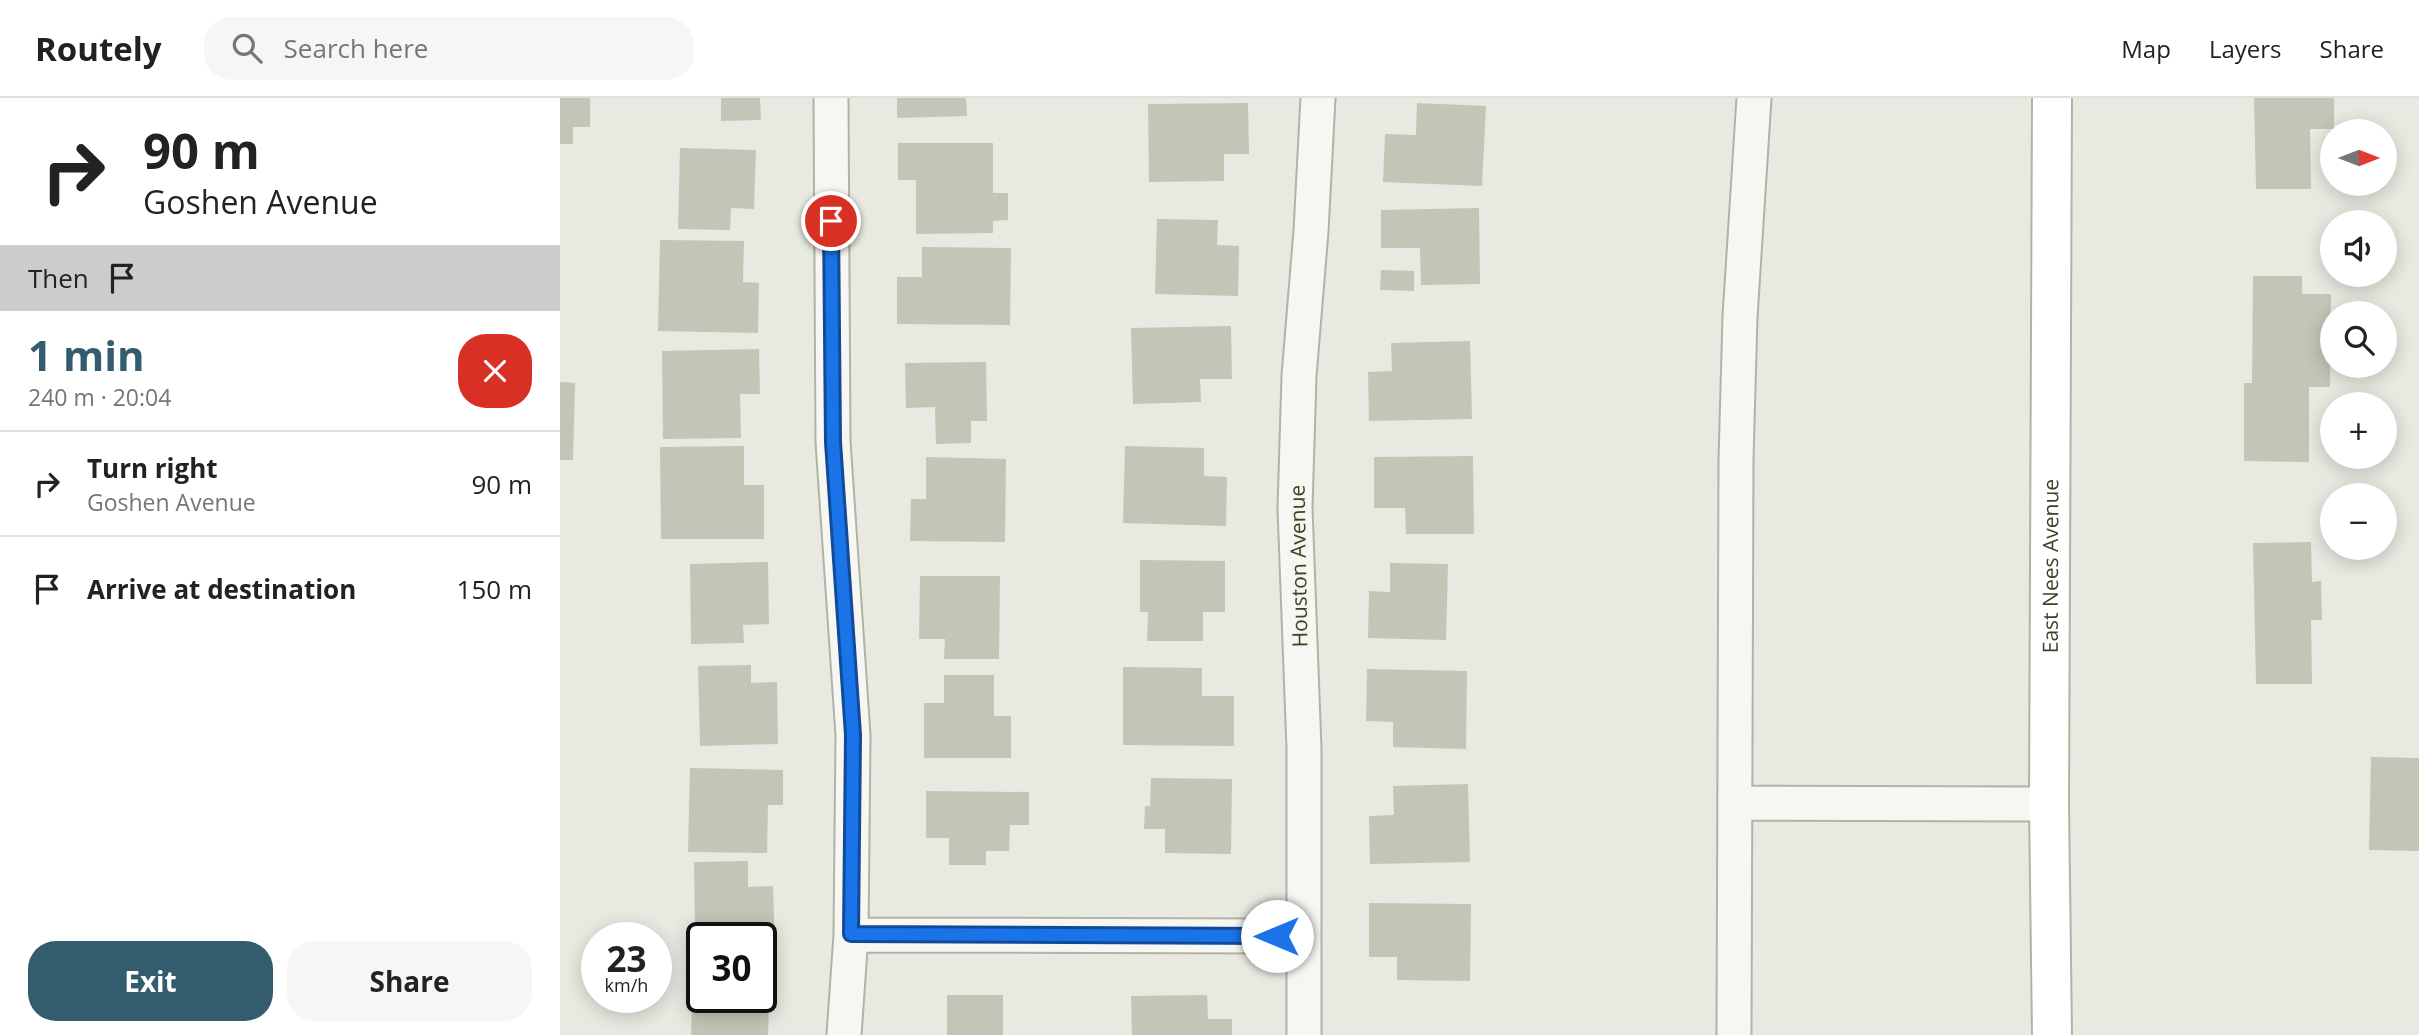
<!DOCTYPE html>
<html lang="en">
<head>
<meta charset="utf-8">
<style>
  body { margin:0; font-family:"Open Sans",sans-serif; background:#f6f6f6; color:#222; height:100vh; display:flex; flex-direction:column; font-size:26px; white-space:nowrap }
  * { box-sizing:border-box; margin:0 }
  p { font-size:23px; color:#767676 }
  .icon { flex:none; width:38px; height:38px; fill:none; stroke:currentColor; stroke-width:2; stroke-linecap:round; stroke-linejoin:round }
  .map { position:relative; flex:1; overflow:hidden }
  .sheet { display:flex; flex-direction:column; background:#fff; width:560px }
  .sheet>* { flex:none }
  .hud { background:#fff; color:#222; overflow:hidden }
  .needle { width:46px; rotate:90deg }
  .controls { position:absolute; left:1760px; top:21px; display:grid; gap:14px }
  .controls a { display:grid; place-items:center; width:77px; height:77px; border-radius:50%; background:#fff; box-shadow:0 4px 18px #0003; font-size:35px }
  .speed { position:absolute; left:21px; top:824px; display:flex; gap:14px; font-size:35px; font-weight:700; text-align:center }
  .speed>* { display:grid; place-content:center; width:91px; height:91px; border-radius:50%; background:#fff; box-shadow:0 4px 18px #0003; line-height:1 }
  .speed small { font-size:18px; font-weight:400 }
  .speed .limit { border:4px solid #111; border-radius:10px; background:#fff; color:#111 }
  .pin { position:absolute; display:grid; place-items:center; width:60px; height:60px; color:#fff; margin:-30px; border:4px solid #fff; border-radius:50%; box-shadow:0 2px 7px #0007 }
  .me { position:absolute; width:77px; margin:-38px; rotate:270deg; stroke-linejoin:round; filter:drop-shadow(0 0 5px #0008) }
  .turn { display:flex; align-items:center; gap:24px; height:147px; padding:0 28px; font-size:32px }
  .turn .icon { width:91px; height:91px; stroke-width:2.5 }
  .turn b { display:block; font-size:49px; line-height:60px }
  .then { display:flex; align-items:center; height:66px; padding:0 28px; background:#0003; gap:14px; font-size:26px }
  .round { display:grid; place-items:center; flex:none; width:74px; height:74px; border-radius:28px; background:#f6f6f6 }
  .overview { display:flex; align-items:center; justify-content:space-between; height:119px; padding:0 28px }
  h1 { font-size:42px; font-weight:700; line-height:52px; color:#335c6e }
  .primary-button { display:flex; gap:14px; margin-top:auto; padding:14px 28px }
  .primary-button a { flex:1; height:80px; border-radius:28px; background:#335c6e; color:#fff; font-size:28px; font-weight:700; line-height:80px; text-align:center }
  .primary-button a+a { background:#f6f6f6; color:#222 }
  ul { padding:0; list-style:none }
  li { display:flex; align-items:center; gap:21px; height:105px; padding:0 28px; border-top:2px solid #e0e0e0 }
  li div { flex:1 }
  li b { display:block; font-size:26px }
  li em { font-style:normal }
  header { display:flex; align-items:center; gap:42px; box-sizing:border-box; height:98px; padding:0 35px; background:#fff; border-bottom:2px solid #e0e0e0 }
  header strong { font-size:33px }
  nav { display:flex; gap:38px; margin-inline-start:auto; font-size:24px }
  .search { width:490px; height:63px; background:#f6f6f6; display:flex; align-items:center; gap:18px; box-sizing:border-box; padding:0 24px; border-radius:28px; color:#767676; font-size:26px }
  main { display:flex; flex:1; min-height:0 }
  .map>svg:first-child { display:block }
</style>
</head>
<body>
<header>
<strong>Routely</strong>
<div class="search"><svg class="icon" aria-label="search" viewBox="0 0 24 24"><circle cx="10" cy="10" r="6"/><path d="M15 15l6 6"/></svg>Search here</div>
<nav><a>Map</a><a>Layers</a><a>Share</a></nav>
</header>
<main>
<section class="sheet">
<div class="hud">
<div class="turn"><svg class="icon" aria-label="right" viewBox="0 0 24 24"><path d="M7 20v-9h11M14 6l5 5-5 5"/></svg><div><b>90 m</b>Goshen Avenue</div></div>
<div class="then">Then<svg class="icon" aria-label="arrive" viewBox="0 0 24 24"><path d="M6 21V4h12l-3 4 3 4H6"/></svg></div>
</div>
<div class="overview"><div><h1>1 min</h1><p>240 m · 20:04</p></div><a class="round" style="background:#d93025;color:#fff"><svg class="icon" aria-label="close" viewBox="0 0 24 24"><path d="M6 6l12 12M18 6L6 18"/></svg></a></div>
<ul>
<li><svg class="icon" aria-label="right" viewBox="0 0 24 24"><path d="M7 20v-9h11M14 6l5 5-5 5"/></svg><div><b>Turn right</b><p>Goshen Avenue</p></div><em>90 m</em></li>
<li><svg class="icon" aria-label="arrive" viewBox="0 0 24 24"><path d="M6 21V4h12l-3 4 3 4H6"/></svg><div><b>Arrive at destination</b></div><em>150 m</em></li>
</ul>
<div class="primary-button"><a>Exit</a><a>Share</a></div>
</section>
<div class="map">
<svg width="1859" height="937" viewBox="0 0 1859 937">
  <rect width="100%" height="100%" fill="#e8e9e0"/>
  <path fill="#c4c5b7" d="M0 0H30V29H13V46H0Z
    M161 0H200L201 22 161 23Z
    M337 0H406L407 18 337 20Z
    M1694 0H1774V31H1750L1751 91H1696Z
    M688 5 689 56H664V83L589 84 588 6Z
    M857 5 926 8 922 88 823 84 825 36 856 37Z
    M338 45H433V95H448V122L433 123V135L356 136V82H338Z
    M120 50 196 52 194 111 171 110 170 132 118 131Z
    M919 110 920 186 861 187 860 150H821V112Z
    M597 121 658 122 657 147 679 148 678 198 595 196Z
    M100 142 184 143 183 184 199 185 198 235 98 233Z
    M362 149 451 150 450 227 337 226V179H362Z
    M821 172 854 173V193L820 192Z
    M1693 178H1742V196H1771L1770 289H1749V364L1684 363V285H1692Z
    M671 228 672 281H640L641 304 573 306 571 230Z
    M910 243 912 321 809 323 808 274 832 273 831 245Z
    M199 251 200 296H180L181 340 103 341 102 253Z
    M426 264 427 323H411V345L376 346 375 309 346 310 345 265Z
    M0 284 15 285 13 362H0Z
    M184 348V387H204V441H101L100 349Z
    M565 348 644 350V378L667 379 666 428 563 425Z
    M913 358 914 436H846L845 410H814V359Z
    M366 359 446 361 445 444 350 443 351 401H366Z
    M1751 444 1752 484 1761 483 1762 522H1751L1752 586H1696L1693 445Z
    M580 462 665 463V514H643V543H587L588 514H580Z
    M208 464 209 526 183 527 184 545 131 546 130 466Z
    M830 465 888 466 886 542 808 540 809 493 830 494Z
    M360 478H440L439 561H384L385 541H359Z
    M191 567V585L217 584 218 646 140 648 138 568Z
    M563 569 642 570V598H674V648L563 647Z
    M807 571 907 573 906 651 833 649V624L806 623Z
    M384 577H434V618H451V660H364V605H384Z
    M1811 659 1859 660V753L1809 752Z
    M130 670 223 672V707H208L207 755 128 754Z
    M591 680 672 681 671 756 605 755V731H584L585 708H590Z
    M908 686 910 764 810 766 809 718 834 717 833 688Z
    M366 693 469 694V727H450L449 753H426V767H389V740H366Z
    M188 763V789L213 788 215 849H201V840H174V835L135 836 134 764Z
    M809 805 911 806 910 883 837 882V859H809Z
    M133 876H142V900H201V878H210L208 937H131Z
    M387 897H443V937H387Z
    M647 897 648 921H672V937H572L571 898Z"/>
  <g fill="none" stroke-linecap="round" stroke-linejoin="round">
    <defs>
      <path id="minor" d="M271 0 273 344 293 637 291 837 284 937
        M1175 705 1489 706
        M291 837 744 838
        M744 937V651L735 410 739 278 751 133 758 0
        M1174 937 1176 361 1180 219 1194 0"/>
      <g id="major">
        <path id="s1" d="M1492 937 1489 706 1492 0"/>
      </g>
    </defs>
    <use href="#minor" stroke="#b2b3a5" stroke-width="37"/>
    <use href="#major" stroke="#b3b49f" stroke-width="42"/>
    <use href="#minor" stroke="#f6f7f2" stroke-width="33"/>
    <use href="#major" stroke="#fff" stroke-width="38"/>
  </g>
  <g fill="none" stroke-linecap="round" stroke-linejoin="round">
    <defs>
      <path id="route" d="M271 123 273 344 293 637 291 836 717 838"/>
    </defs>
    <use href="#route" stroke="#114b97" stroke-width="18"/>
    <use href="#route" stroke="#1a73e8" stroke-width="12"/>
  </g>
  <g text-anchor="middle" dominant-baseline="central" stroke-width="5" stroke-linejoin="round" paint-order="stroke">
    <g font-size="21" fill="#3e4029" stroke="#f6f6ef">
      <text transform="translate(738 468) rotate(-91)">Houston Avenue</text>
      <text stroke="none"><textPath href="#s1" startOffset="469">East Nees Avenue</textPath></text>
    </g>
  </g>
</svg>
<div class="controls">
<a><svg class="needle" viewBox="-14 -14 28 28"><path d="M0-13l5 13h-10z" fill="#e53935"/><path d="M0 13l5-13h-10z" fill="#767676"/></svg></a>
<a><svg class="icon" aria-label="sound" viewBox="0 0 24 24"><path d="M4 9h4l5-4v14l-5-4H4zM17 9q2 3 0 6"/></svg></a>
<a><svg class="icon" aria-label="search" viewBox="0 0 24 24"><circle cx="10" cy="10" r="6"/><path d="M15 15l6 6"/></svg></a>
<a>+</a>
<a>−</a>
</div>
<div class="speed"><div>23<small>km/h</small></div><div class="limit">30</div></div>
<div class="pin" style="left:271px;top:123px;background:#d93025"><svg class="icon" aria-label="arrive" viewBox="0 0 24 24"><path d="M6 21V4h12l-3 4 3 4H6"/></svg></div>
<svg class="me" style="left:717px;top:838px" viewBox="-20 -20 40 40"><circle r="19" fill="#fff"/><path d="M0-13L10 11 0 6-10 11z" fill="#1a73e8"/></svg>
</div>
</main>
</body>
</html>
